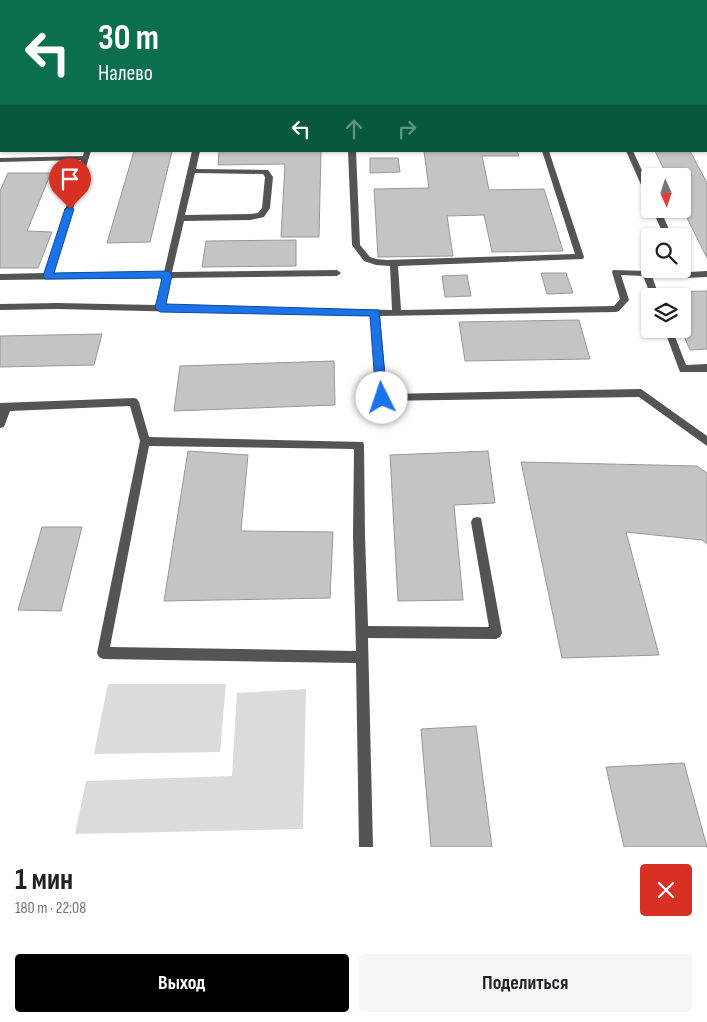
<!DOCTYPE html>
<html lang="ru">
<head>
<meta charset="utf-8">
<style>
  body { margin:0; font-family:"Sofia Sans Condensed",sans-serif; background:#f6f6f6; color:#202124; height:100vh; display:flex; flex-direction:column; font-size:19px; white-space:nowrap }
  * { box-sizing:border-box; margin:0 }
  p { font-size:16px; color:#757577 }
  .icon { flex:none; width:28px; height:28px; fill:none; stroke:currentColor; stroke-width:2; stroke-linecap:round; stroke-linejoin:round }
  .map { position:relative; height:847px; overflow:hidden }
  .details { display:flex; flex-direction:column; background:#fff; flex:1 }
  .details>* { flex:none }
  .guide { position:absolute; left:0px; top:0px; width:708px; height:152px; box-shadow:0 1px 4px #0004; background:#0b6e4f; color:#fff; overflow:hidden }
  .needle { width:32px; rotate:177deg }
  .fabs { position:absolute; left:641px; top:168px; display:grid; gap:10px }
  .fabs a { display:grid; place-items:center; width:50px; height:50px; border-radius:5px; background:#fff; box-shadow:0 1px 4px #0004; font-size:25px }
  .pin { position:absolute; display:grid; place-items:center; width:42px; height:42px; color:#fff; margin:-51px -21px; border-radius:50% 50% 50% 0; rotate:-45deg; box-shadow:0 0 5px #0007 }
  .pin .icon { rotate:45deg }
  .me { position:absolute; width:55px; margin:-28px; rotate:356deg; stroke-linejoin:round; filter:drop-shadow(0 0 4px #0008) }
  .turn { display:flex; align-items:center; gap:18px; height:105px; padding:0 15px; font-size:22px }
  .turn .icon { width:65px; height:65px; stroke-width:2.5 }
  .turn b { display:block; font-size:35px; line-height:42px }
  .lanes { display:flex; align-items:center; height:48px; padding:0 15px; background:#0003; justify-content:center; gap:25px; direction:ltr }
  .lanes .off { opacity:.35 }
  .round { display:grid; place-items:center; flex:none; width:52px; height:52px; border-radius:5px; background:#f6f6f6 }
  .headline { display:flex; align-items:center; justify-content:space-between; height:85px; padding:0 15px }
  h1 { font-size:30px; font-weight:700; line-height:38px }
  .button { display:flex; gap:10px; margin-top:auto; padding:10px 15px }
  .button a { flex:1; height:58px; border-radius:5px; background:#000; color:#fff; font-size:20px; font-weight:700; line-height:58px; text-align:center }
  .button a+a { background:#f6f6f6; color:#202124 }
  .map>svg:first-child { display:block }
</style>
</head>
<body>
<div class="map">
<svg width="707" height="847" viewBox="0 0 707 847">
  <rect width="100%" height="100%" fill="#fff"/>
  <path fill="#dbdbdb" d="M108 684H226L220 752 94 754Z
    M306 689 303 829 75 834 86 781 232 776 237 693Z"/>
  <path fill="#c4c4c4" stroke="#989898" d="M296 0H409V1H296Z
    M583 0H637L638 1H584Z
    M134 151H172L150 242 107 243Z
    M219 151H321L319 237H281L285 164 218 165Z
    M424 151H517L519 156H482L489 190 544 189 563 251 492 252 484 215 447 216 453 256 378 257 374 189 429 188Z
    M655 151H690L707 183V258L682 208V176H667Z
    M370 158H398L400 172 370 173Z
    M8 173H51L27 231 52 232 38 268H0V191Z
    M296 240V266L202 267 206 241Z
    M541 273H566L573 293 547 294Z
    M467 275 471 296 445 297 442 276Z
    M665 292 707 291V349L690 350 681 329 682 296H667Z
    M579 320 590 359 465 361 459 322Z
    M102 334 94 365 0 367V336Z
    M334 361 335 405 174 411 180 366Z
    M188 451 248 455 241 531 333 532 330 598 164 601Z
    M488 451 495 503 454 505 463 600 398 601 390 455Z
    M521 462 697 466 707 473V544L702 540 626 532 659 655 562 658Z
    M42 527H82L61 611 18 610Z
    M476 726 492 847H431L421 729Z
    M684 763 707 847H624L606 767Z"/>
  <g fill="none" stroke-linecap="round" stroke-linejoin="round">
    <path stroke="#767676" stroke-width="2" stroke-dasharray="0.5 1" stroke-linecap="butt" d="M706 76 707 78"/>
    <path fill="#545454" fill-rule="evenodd" d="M256 0H262L263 1H257Z
      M557 0H563V1H557Z
      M654 0H660L661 1H655Z
      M706 18H707V22H706Z
      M0 106H1V110H0Z
      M706 135H707V140H706Z
      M84 151H91L53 273 164 272 192 151H200L196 169 268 170 273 177 270 208 264 217 250 220 184 221 172 272 337 270 341 273 337 276 171 278 165 305 392 310 390 266 376 265 364 261 352 245 348 151H356L360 245 370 257 376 259 387 260 575 254 542 151H549L584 257 583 259 398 266 401 310 614 306 620 299 612 272 613 270 680 272 679 269H682V264L685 265 689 272 707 271V277L686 278 652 276 659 296H651L643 276 621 275 629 300 619 311 616 312 380 316 387 394 641 389 707 436V446L639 397 379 401 371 316 57 309 0 310V304L57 303 156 305 163 278 0 280V274L45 273 81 160 0 162V158L83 156ZM195 173 263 174 265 177 262 208 258 213 250 214 185 215Z
      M626 151H633L650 188V198L646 196Z
      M652 209H660L672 236H664Z
      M664 329H672L686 365 707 364V372H680Z
      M134 398 137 399 139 402 149 437 363 442 364 445 365 536 368 626 489 627 471 522 473 518 477 517 481 518 502 633 500 637 496 639 368 638 373 847H359L356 663 103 659 99 657 97 653 140 441 130 406 10 411 4 427 0 428V403ZM149 446 354 449 353 536 356 651 110 647Z"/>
    <path fill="#545454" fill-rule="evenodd" d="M58 0H64V1H58Z"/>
  </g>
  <path fill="#1a73e8" stroke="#114b97" d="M70 206 74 209 54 273 168 271 172 275 166 304 379 310 387 398 386 401 382 402 376 398 370 316 160 312 155 308 162 278 45 279 43 276 65 209Z"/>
</svg>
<div class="fabs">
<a><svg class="needle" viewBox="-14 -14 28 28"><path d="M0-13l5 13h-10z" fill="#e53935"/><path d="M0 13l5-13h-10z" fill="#757577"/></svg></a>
<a><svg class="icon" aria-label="search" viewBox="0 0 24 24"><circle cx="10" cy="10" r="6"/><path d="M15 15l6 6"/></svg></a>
<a><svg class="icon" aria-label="layers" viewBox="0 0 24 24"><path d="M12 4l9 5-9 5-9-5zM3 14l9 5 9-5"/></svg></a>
</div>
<div class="pin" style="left:70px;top:209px;background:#d93025"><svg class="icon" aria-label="arrive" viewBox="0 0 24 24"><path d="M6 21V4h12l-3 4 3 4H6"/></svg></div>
<svg class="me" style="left:382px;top:398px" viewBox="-20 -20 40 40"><circle r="19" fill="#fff"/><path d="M0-13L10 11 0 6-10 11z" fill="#1a73e8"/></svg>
<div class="guide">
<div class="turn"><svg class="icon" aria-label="left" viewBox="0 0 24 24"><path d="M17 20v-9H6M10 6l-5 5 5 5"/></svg><div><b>30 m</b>Налево</div></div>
<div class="lanes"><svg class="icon" aria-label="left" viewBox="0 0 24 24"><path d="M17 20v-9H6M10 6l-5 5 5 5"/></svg><svg class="icon off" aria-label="ahead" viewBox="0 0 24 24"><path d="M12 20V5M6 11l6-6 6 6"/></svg><svg class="icon off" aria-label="right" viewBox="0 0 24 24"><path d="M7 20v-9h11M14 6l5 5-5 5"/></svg></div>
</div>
</div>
<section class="details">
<div class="headline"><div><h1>1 мин</h1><p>180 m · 22:08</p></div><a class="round" style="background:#d93025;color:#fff"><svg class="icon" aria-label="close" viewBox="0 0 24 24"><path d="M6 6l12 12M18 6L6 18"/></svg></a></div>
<div class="button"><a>Выход</a><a>Поделиться</a></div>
</section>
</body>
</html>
